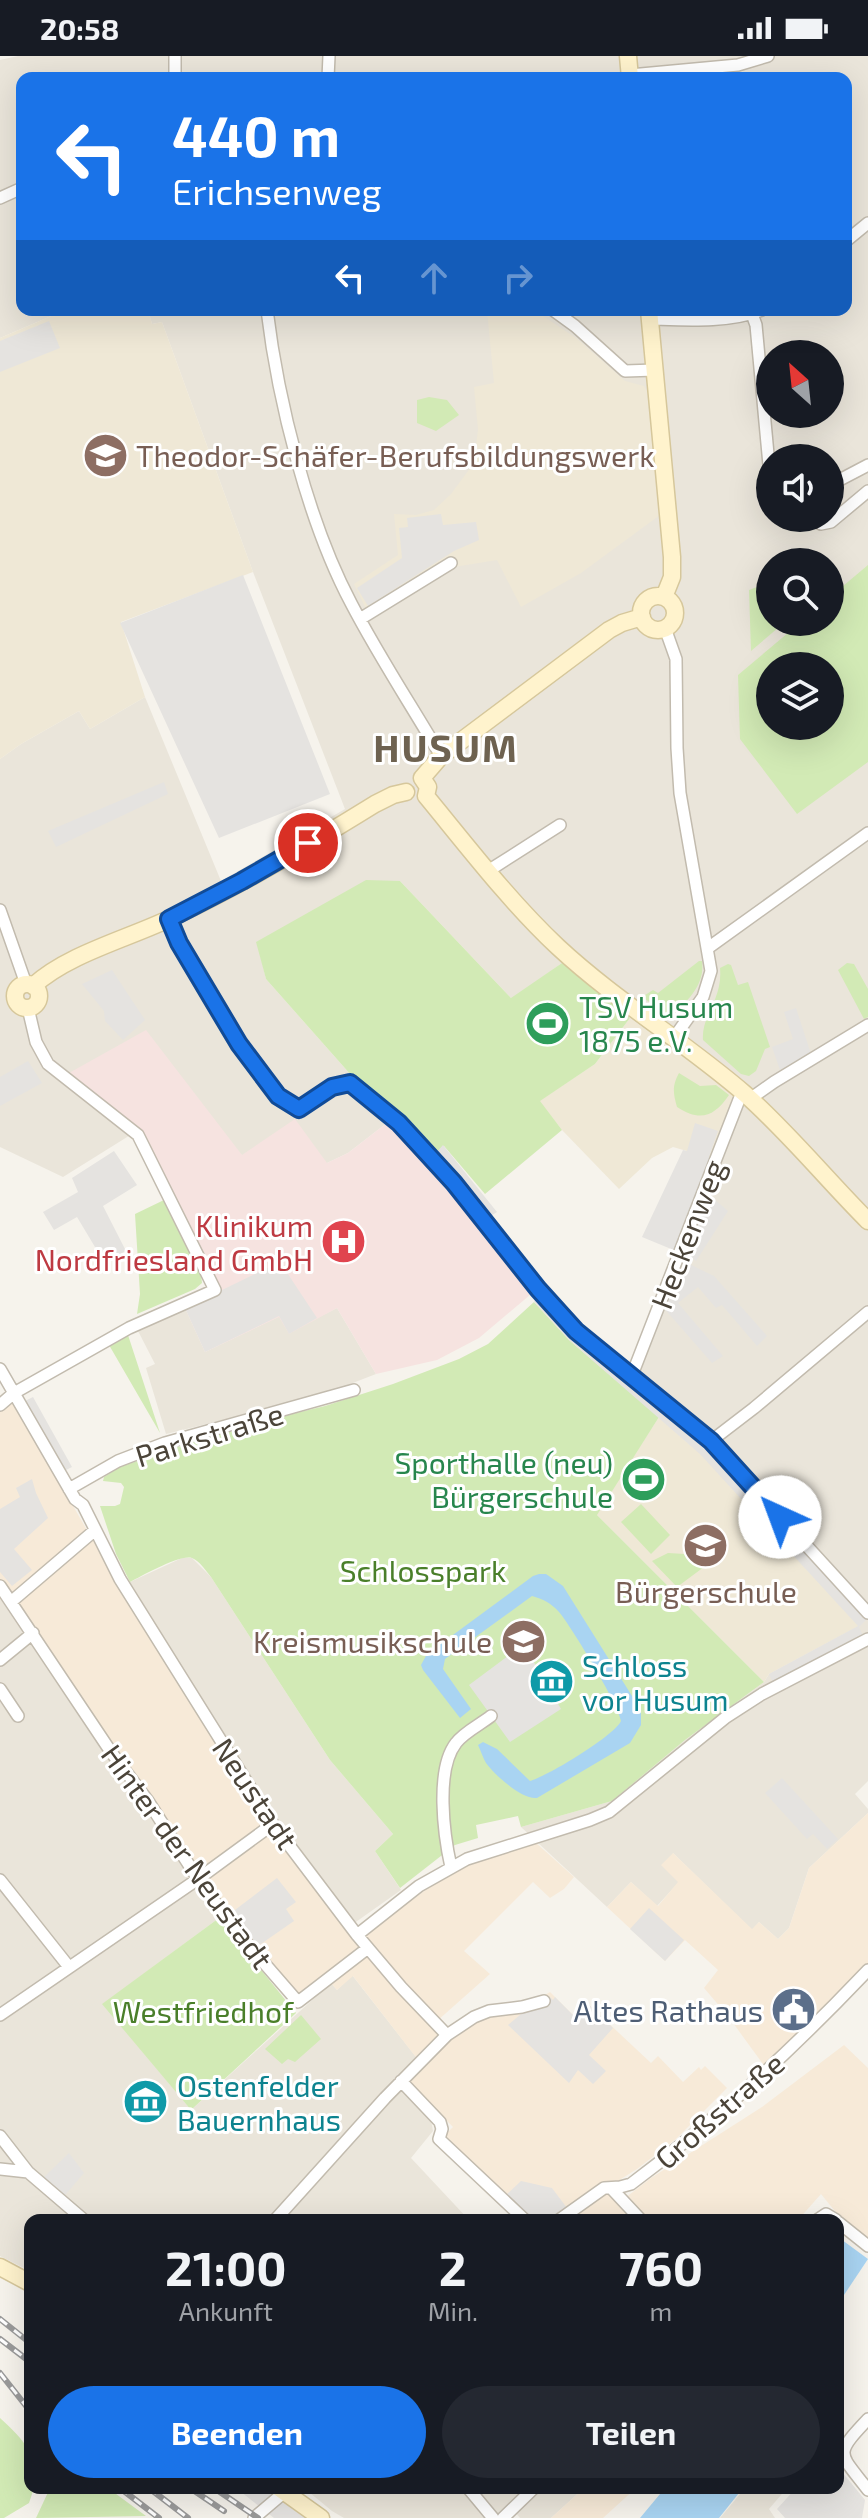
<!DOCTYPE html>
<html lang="de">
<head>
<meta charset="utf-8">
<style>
  body { margin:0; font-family:"Exo 2",sans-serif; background:#242831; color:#f1f3f6; height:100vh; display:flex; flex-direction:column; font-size:30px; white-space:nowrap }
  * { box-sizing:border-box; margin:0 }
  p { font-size:26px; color:#9ea1a6 }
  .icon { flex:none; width:44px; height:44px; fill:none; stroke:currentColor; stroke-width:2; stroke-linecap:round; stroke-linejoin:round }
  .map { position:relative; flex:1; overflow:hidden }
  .panel { position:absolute; left:24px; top:2158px; width:820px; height:280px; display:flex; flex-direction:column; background:#171b24; border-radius:16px; box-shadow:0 8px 32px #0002 }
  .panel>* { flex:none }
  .banner { position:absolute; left:16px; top:16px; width:836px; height:244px; border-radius:16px; box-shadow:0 8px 32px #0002; background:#1a73e8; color:#fff; overflow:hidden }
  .needle { width:52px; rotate:333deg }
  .tools { position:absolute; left:756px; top:284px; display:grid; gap:16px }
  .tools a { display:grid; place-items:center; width:88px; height:88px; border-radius:50%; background:#171b24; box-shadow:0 8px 32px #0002; font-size:40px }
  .pin { position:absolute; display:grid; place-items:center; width:68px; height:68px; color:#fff; margin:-34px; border:4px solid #fff; border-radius:50%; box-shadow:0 2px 8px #0007 }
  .me { position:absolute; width:88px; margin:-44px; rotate:317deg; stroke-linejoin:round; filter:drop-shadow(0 0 6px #0008) }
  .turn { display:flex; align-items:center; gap:28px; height:168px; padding:0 24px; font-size:36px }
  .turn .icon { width:104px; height:104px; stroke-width:2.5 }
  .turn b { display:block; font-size:56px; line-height:68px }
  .lanes { display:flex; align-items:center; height:76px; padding:0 24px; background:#0003; justify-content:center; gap:40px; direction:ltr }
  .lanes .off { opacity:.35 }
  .eta { display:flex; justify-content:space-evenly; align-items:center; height:136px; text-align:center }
  .eta b { font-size:48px; font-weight:700; line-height:56px }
  .button { display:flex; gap:16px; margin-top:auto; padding:16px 24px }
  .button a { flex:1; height:92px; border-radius:48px; background:#1a73e8; color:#fff; font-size:32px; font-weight:700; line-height:92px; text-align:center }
  .button a+a { background:#242831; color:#f1f3f6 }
  .status { display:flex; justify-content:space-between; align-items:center; height:56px; padding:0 40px; background:#171b24; direction:ltr }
  .status svg { height:22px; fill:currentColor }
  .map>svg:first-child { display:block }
</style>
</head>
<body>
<div class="status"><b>20:58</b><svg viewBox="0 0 49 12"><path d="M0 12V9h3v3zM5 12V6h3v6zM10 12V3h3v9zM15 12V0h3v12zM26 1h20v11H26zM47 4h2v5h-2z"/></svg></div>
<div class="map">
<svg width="868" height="2462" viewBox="0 0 868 2462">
  <rect width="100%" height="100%" fill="#f6f3ec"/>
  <path fill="#eae5da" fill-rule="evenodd" d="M18 0H868V1725L855 1738 868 1753V1757L809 1812 789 1872 778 1883 759 1866 752 1874 673 1797 679 1826 657 1850 631 1826 607 1851 521 1771 612 1745 685 1684 764 1626 769 1618 858 1571 630 1324 735 1038 630 962 562 907 512 943 400 825 257 886 266 923 351 1019 398 1058 392 1063 348 1097 327 1107 242 1099 69 1017 140 1073 63 1121 0 1091V703L21 688 79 655 90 673 145 641 221 825 345 753 253 516 162 266 152 268 148 254H846V22H22V254H65L0 282V4ZM770 298H830V358H770ZM770 402H830V462H770ZM770 506H830V566H770ZM770 610H830V670H770Z
    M185 1252 205 1296 280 1260 317 1262 337 1252 376 1318 319 1340 166 1378 146 1312 155 1308 137 1273Z
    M182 1502H192L211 1521 330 1704 393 1778 375 1795 401 1834 353 1868 276 1766 130 1526Z
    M0 1530 20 1562 25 1579 219 1862 103 1948 191 2054 331 1927 337 1934 352 1919 420 2006 433 2075 411 2102 469 2164H30V2215L0 2200Z
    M304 2432H584L551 2462H520L515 2456 508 2462H344L332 2455Z
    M745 2432H787L769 2453 775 2462H720Z"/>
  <path fill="#f7ead8" d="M12 1343 88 1476 11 1542 0 1528V1353Z
    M93 1479 270 1767 198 1820 14 1545Z
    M868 1757V1909L765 2011 728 1960 704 1932 718 1914 685 1884 665 1905 607 1851 631 1826 658 1850 678 1826 661 1809 673 1797 752 1873 759 1866 778 1883 789 1872 809 1812Z
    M273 1771 366 1892 298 1944 201 1824Z
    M535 1786 574 1821 564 1833 550 1842 533 1826 464 1895 490 1918 437 1965 362 1881 435 1827 469 1807Z
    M368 1895 447 1985 462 1974 487 1960 522 1952 550 1936 573 1959 587 1947 651 2007 658 2000 683 2026 699 2011 701 2014 705 2010 727 2032 676 2083 637 2113 613 2128 637 2164H534L505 2140 445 2079 453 2071 408 2025 422 2009 353 1920 337 1934 331 1927Z
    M844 1989 868 2012V2185L834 2154 821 2138 798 2164H645L625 2142 651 2122 762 2051Z
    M584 2432H636L603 2462H551Z"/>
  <path fill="#efe8d6" d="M65 254H148L152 268 162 266 253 516 121 566 145 641 90 673 79 655 21 688 0 703V282Z
    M487 254H534L576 282 625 325 644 330 647 335 660 459 581 517 521 551 497 504 454 511 448 501 370 552 365 551 354 528 398 499 394 458 416 459 434 454 451 438 474 407 478 373 474 331 494 327Z
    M630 962 735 1038 711 1102 673 1091 652 1102 619 1133 562 1074 539 1045 595 1008Z
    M659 1361 700 1398 859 1570 769 1618 764 1626 596 1458Z"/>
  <path fill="#f6e3e0" d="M146 974 242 1099 295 1063 327 1107 348 1097 392 1063 412 1084 455 1138 530 1239 479 1282 437 1304 376 1318 337 1252 289 1278 279 1261 205 1296 185 1252 221 1234 140 1073 69 1017Z"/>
  <path fill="#d2eab5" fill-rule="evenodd" d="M429 341 447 344 459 359 436 375 417 367V344Z
    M868 509V706L797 758 740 683 738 619 801 566H830V541ZM770 610H830V670H770Z
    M770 526V566H785L751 595 749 534Z
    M366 824 400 825 511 942 562 907 630 962 595 1008 540 1045 562 1074 485 1138 444 1090 436 1097 398 1058 351 1019 266 923 256 886Z
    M699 905H702C705 926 691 942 676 955L664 956 642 941 653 934 658 937Z
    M847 907 854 908 868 933V961L864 963 838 914Z
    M728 908 731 909 738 929 748 926 770 991 765 993 756 1015 749 1020 741 1018 703 984C701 959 723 944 720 912Z
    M679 1017 700 1030 716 1029 729 1039C714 1061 700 1066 677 1051 673 1037 672 1030 679 1017Z
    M164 1144 201 1218 202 1227 195 1233 137 1258 140 1238 135 1158Z
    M534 1246 569 1284 659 1361 597 1459 764 1626 685 1684 612 1745 521 1771 518 1760 476 1769 478 1782 455 1789 400 1832 375 1795 393 1778 330 1704 211 1521C206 1515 200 1505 192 1502 180 1498 142 1520 130 1526L116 1498 100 1450H115L120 1448 124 1431 121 1427 103 1425 104 1421 120 1411 230 1373 325 1350 393 1328 459 1303 488 1288Z
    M128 1279 160 1377 109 1289Z
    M641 1448 670 1479 651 1498 621 1466Z
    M668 1497 685 1498 704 1511 677 1531 652 1505Z
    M219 1862 296 1957 191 2054 102 1948Z
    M301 1959 321 1983 295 2006 288 2003 282 2008 265 1993Z
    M0 2362C31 2391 30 2390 30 2432H34L29 2447 4 2462H0Z
    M50 2432H108L146 2460 36 2462Z"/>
  <path fill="#e5e3e0" d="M49 265 60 292 0 316V285Z
    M441 458 443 469 476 466 479 484 454 495 368 550 357 532 402 502 399 472 408 471 407 462Z
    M243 519 330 738 219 782 120 567Z
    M164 726 168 738 56 791 48 775Z
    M112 914 145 964 123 984 105 965 104 955 82 928Z
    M796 952 811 998 780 1014 772 991 793 983 784 956Z
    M28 1005 42 1027 0 1050V1021Z
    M695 1067 718 1075 709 1101 711 1102 676 1195 642 1181 683 1094 687 1095Z
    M443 1089 497 1156 489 1161 436 1097Z
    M114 1095 137 1129 103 1150 126 1195 104 1206 77 1161 54 1174 43 1156 78 1136 72 1122Z
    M707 1137 728 1155 696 1205 685 1197Z
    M280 1206 317 1262 289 1278 279 1260 205 1296 185 1252Z
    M689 1208 714 1220 767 1280 757 1290 722 1249 716 1252 698 1231 678 1247 723 1300 712 1307 662 1250 668 1235 674 1241Z
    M538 1237 705 1390 867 1563 859 1571 864 1582 774 1629 769 1618 858 1570 700 1398 569 1284 534 1246Z
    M33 1341 72 1411 64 1415 25 1345Z
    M32 1423 36 1437 48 1462 14 1493 32 1514 12 1530 0 1516V1453L20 1441 16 1432Z
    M512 1597 519 1608 531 1601 544 1624 535 1629 539 1637 549 1632 561 1653 510 1686 469 1629Z
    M782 1722 838 1783 827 1793 813 1778 807 1783 765 1737Z
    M277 1822 296 1846 286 1853 294 1865 258 1890 231 1857Z
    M649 1852 684 1884 665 1905 630 1873Z
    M550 1941 553 1944 555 1941 574 1960 587 1947 613 1972 589 1999 606 2015 593 2028 578 2014 569 2027 508 1969 527 1953 543 1949Z
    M69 2097 84 2117 60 2145 39 2126Z
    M521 2125 552 2132 567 2152 551 2164H537L531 2161 506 2139Z
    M838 2407 842 2416 865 2444 862 2462H785L777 2453 796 2432H838Z
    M236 2432H271L310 2462H274Z"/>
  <path fill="#a9d4f2" d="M539 1518H546L563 1530 632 1640 641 1657V1669L630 1687 537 1742C522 1744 495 1719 486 1707 483 1702 481 1695 478 1689L483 1686 497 1693 530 1725C548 1720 614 1680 621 1665 619 1649 571 1570 559 1556 551 1547 543 1543 532 1540L445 1603 443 1613 471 1653 460 1662 423 1614 421 1609 427 1598 533 1520Z
    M838 2181 868 2203 838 2248Z
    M665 2432H743L719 2462H640Z"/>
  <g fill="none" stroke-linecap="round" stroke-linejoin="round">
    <defs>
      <path id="street" d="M175 0V22
        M630 19 738 9 768 0
        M328 22 329 0
        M0 142 22 132
        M846 185 868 167
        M267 254C278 345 308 466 351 547 378 599 411 649 441 700
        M553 254 575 270 625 315 655 314
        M752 258 756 269 769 409
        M650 263C686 264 728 267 762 254
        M830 429 868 409
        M817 462 821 468 831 466 868 435
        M360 563 451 507
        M665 572 676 603 677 692 680 737 711 915 703 941 673 983
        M488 815 560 769
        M0 854 26 928
        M169 863 179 887 239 988 278 1040 299 1053 332 1031 350 1027 399 1067 454 1127 538 1233 576 1275 711 1385 868 1557
        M708 892 868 777
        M750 1043 774 1026 868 969
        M0 1313 75 1443 83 1449 120 1523 273 1768 357 1879 401 1931 447 1979
        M632 1319 742 1036
        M0 1349 14 1337 129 1272 215 1234 138 1079 48 1008 36 986 28 952
        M711 1385 754 1352 868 1256
        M69 1433 118 1405 165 1387 354 1334
        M0 1530 111 1696 148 1745 198 1823 238 1877 298 1946 368 1892
        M12 1545 94 1475
        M0 1604 33 1577
        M0 1633 18 1660
        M451 1811C444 1780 435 1714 456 1687 464 1676 481 1668 491 1660
        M0 1824 69 1911
        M357 1879 419 1830 467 1803 590 1764 609 1756 725 1662 762 1638 868 1583
        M0 1959 198 1823 273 1768
        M401 2025 440 2066 442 2073 439 2083 525 2164
        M0 2080 28 2116 84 2164
        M0 2113 28 2116
        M611 2132 641 2164
        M275 2164 385 2042 447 1979 474 1961 489 1955 522 1951 544 1945
        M559 2164 604 2132 620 2131 631 2128C717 2064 794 1992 868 1914
        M817 2164 826 2158 836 2164
        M838 2166 868 2190
        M868 2363C833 2400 839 2396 868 2434
        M468 2432 493 2462
        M254 2462 287 2434
        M503 2462 534 2432"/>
      <path id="secondary" d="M628 0 630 22
        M649 254 672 501V521L664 541
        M641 557a17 17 0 1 1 34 0a17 17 0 1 1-34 0Z
        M422 722 428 731 426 740C468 791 510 846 558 891 616 945 685 986 745 1038 789 1077 827 1124 868 1165
        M422 722 441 700 609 574 622 567 642 561
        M15 940a12 12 0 1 1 24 0a12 12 0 1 1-24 0Z
        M33 930C68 898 127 883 171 862 241 829 309 789 375 748L393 739 406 736
        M0 2211 30 2227
        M279 2432 321 2462"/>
    </defs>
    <use href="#street" stroke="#c2bbae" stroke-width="14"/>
    <use href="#secondary" stroke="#d6c79b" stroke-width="19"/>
    <use href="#street" stroke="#fff" stroke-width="11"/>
    <use href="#secondary" stroke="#fff3cd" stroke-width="16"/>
    <defs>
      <path id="rail" d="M0 2263 30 2287
        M0 2283 30 2306
        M0 2317 30 2355
        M120 2432 159 2462
        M149 2432 188 2462
        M190 2432 224 2455
        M214 2432 258 2462"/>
    </defs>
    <use href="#rail" stroke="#9a9a9a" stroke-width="6"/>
    <use href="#rail" stroke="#fff" stroke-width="3" stroke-dasharray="9" stroke-linecap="butt"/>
  </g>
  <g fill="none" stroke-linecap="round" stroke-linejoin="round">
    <defs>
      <path id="route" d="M308 787 242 825 169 863 179 887 239 988 278 1040 299 1053 332 1031 350 1027 399 1067 454 1127 538 1233 576 1275 711 1385 780 1461"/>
    </defs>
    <use href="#route" stroke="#114b97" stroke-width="20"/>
    <use href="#route" stroke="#1a73e8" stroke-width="14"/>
  </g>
  <defs>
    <symbol id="school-disc" viewBox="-11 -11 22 22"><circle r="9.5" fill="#8d6e63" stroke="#fff"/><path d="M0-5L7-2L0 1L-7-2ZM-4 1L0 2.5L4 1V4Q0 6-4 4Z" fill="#fff"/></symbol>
    <symbol id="stadium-disc" viewBox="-11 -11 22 22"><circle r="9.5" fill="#2e9e5b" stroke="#fff"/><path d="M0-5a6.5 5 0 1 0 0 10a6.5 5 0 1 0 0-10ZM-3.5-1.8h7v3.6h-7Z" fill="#fff"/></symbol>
    <symbol id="hospital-disc" viewBox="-11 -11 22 22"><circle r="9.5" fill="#e0444e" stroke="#fff"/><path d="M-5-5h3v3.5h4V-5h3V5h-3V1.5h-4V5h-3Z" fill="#fff"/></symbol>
    <symbol id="museum-disc" viewBox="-11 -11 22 22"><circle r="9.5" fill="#0f9aa8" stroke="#fff"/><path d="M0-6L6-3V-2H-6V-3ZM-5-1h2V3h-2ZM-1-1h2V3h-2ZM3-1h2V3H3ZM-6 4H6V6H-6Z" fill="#fff"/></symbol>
    <symbol id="civic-disc" viewBox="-11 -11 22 22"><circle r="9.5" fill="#5c6f8a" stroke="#fff"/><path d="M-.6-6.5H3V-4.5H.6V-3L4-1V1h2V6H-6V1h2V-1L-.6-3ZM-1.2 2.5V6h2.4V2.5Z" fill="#fff"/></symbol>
  </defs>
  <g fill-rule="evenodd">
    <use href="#school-disc" x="80" y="374" width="51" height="51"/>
    <use href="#stadium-disc" x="522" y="942" width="51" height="51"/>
    <use href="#hospital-disc" x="318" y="1160" width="51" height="51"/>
    <use href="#stadium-disc" x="618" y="1398" width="51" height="51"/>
    <use href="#school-disc" x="680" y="1464" width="51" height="51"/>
    <use href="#school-disc" x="498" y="1560" width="51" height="51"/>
    <use href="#museum-disc" x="526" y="1600" width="51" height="51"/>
    <use href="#civic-disc" x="768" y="1928" width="51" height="51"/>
    <use href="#museum-disc" x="120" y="2020" width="51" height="51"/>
  </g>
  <g text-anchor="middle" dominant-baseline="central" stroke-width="6" stroke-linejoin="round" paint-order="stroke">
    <g font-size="30" fill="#785e54" stroke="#fff" text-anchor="start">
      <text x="136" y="399">Theodor-Schäfer-Berufsbildungswerk</text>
      <text x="706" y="1535" text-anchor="middle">Bürgerschule</text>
      <text x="492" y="1585" text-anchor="end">Kreismusikschule</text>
    </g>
    <g font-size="30" fill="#27864d" stroke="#fff" text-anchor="start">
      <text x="579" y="950">TSV Husum<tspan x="579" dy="34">1875 e.V.</tspan></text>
      <text x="613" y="1406" text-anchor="end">Sporthalle (neu)<tspan x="613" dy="34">Bürgerschule</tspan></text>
    </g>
    <g font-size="30" fill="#be3a42" stroke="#fff" text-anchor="end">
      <text x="313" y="1169">Klinikum<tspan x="313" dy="34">Nordfriesland GmbH</tspan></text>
    </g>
    <g font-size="30" fill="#4b4439" stroke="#fff">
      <text transform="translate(687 1178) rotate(-69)">Heckenweg</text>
      <text transform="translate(209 1378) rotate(-17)">Parkstraße</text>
      <text transform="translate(256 1737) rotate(56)">Neustadt</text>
      <text transform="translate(188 1800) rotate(54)">Hinter der Neustadt</text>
      <text transform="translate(719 2054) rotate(-41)">Großstraße</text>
    </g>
    <g font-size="30" fill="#4a7f2a" stroke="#fff">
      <text x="423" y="1514">Schlosspark</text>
      <text x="203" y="1955">Westfriedhof</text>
    </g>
    <g font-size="30" fill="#0d838f" stroke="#fff" text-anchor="start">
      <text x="582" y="1609">Schloss<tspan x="582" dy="34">vor Husum</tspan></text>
      <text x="177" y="2029">Ostenfelder<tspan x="177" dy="34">Bauernhaus</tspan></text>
    </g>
    <g font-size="30" fill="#4e5e75" stroke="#fff" text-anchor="end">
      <text x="763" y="1954">Altes Rathaus</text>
    </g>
    <g font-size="38" font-weight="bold" letter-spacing="2" fill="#6e6250" stroke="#fff">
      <text x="446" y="691">HUSUM</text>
    </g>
  </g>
</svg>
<div class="tools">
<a><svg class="needle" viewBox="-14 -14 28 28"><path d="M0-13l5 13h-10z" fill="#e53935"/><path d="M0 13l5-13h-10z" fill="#9ea1a6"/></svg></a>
<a><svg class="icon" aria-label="sound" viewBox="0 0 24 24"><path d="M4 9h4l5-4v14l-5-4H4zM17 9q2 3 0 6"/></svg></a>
<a><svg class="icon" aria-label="search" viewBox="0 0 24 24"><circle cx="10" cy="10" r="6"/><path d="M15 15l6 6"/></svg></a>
<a><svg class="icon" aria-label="layers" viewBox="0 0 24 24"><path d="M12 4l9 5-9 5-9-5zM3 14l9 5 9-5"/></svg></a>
</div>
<div class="pin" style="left:308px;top:787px;background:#d93025"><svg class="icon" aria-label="arrive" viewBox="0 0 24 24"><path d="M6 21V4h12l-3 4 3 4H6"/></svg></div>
<svg class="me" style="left:780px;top:1461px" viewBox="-20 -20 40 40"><circle r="19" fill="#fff"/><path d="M0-13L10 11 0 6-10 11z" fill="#1a73e8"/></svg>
<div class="banner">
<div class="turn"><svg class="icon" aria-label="left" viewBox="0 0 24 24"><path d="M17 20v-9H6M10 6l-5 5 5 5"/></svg><div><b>440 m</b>Erichsenweg</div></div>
<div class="lanes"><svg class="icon" aria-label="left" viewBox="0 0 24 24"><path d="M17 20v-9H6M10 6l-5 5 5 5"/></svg><svg class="icon off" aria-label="ahead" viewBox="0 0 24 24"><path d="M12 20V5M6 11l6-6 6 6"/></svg><svg class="icon off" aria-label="right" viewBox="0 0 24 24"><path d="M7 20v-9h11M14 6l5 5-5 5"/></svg></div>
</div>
<section class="panel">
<div class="eta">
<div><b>21:00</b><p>Ankunft</p></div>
<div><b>2</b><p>Min.</p></div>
<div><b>760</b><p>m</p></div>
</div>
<div class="button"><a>Beenden</a><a>Teilen</a></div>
</section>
</div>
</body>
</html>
